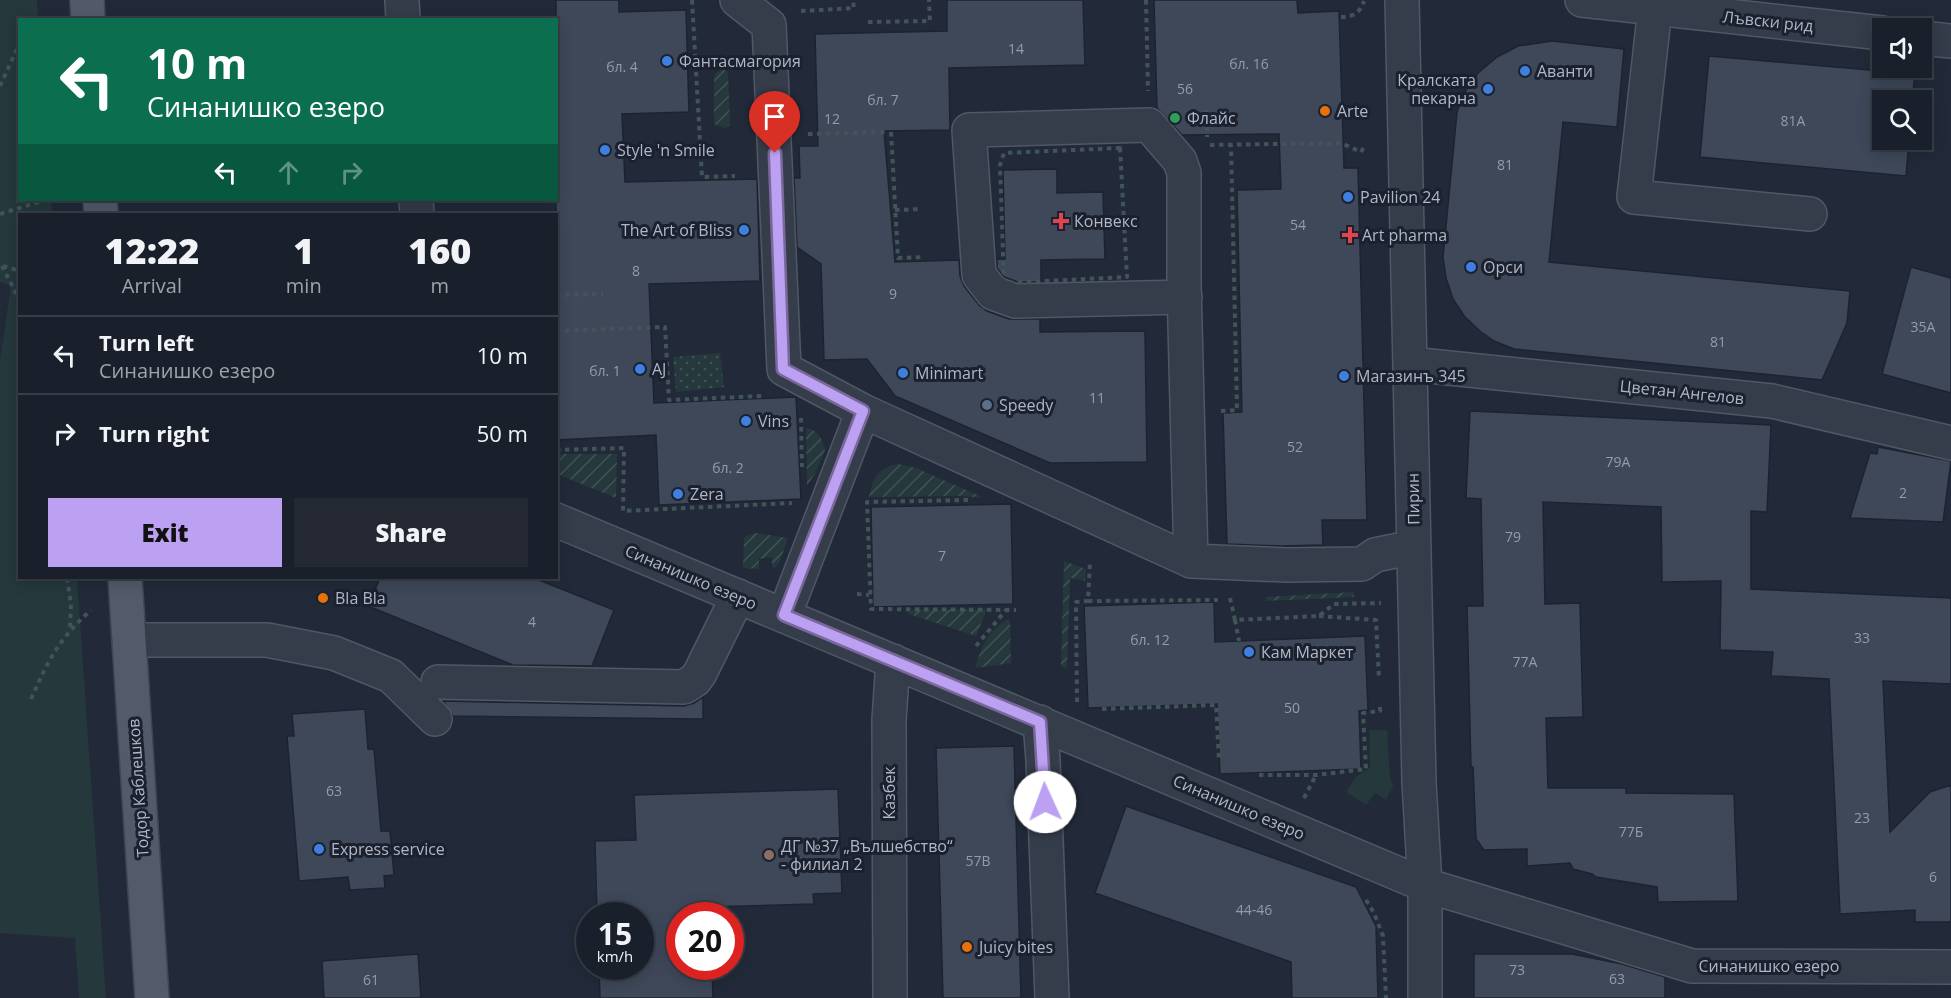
<!DOCTYPE html>
<html lang="en">
<head>
<meta charset="utf-8">
<style>
  body { margin:0; font-family:"Open Sans",sans-serif; background:#232833; color:#f1f3f6; height:100vh; display:flex; flex-direction:column; font-size:22px; white-space:nowrap }
  * { box-sizing:border-box; margin:0 }
  p { font-size:20px; color:#9fa3a9 }
  .icon { flex:none; width:33px; height:33px; fill:none; stroke:currentColor; stroke-width:2; stroke-linecap:round; stroke-linejoin:round }
  .map { position:relative; flex:1; overflow:hidden }
  .sheet { position:absolute; left:18px; top:213px; width:540px; height:366px; display:flex; flex-direction:column; background:#1a202b; border-radius:0px; box-shadow:0 3px 15px #0003,0 0 0 2px #383e47 }
  .sheet>* { flex:none }
  .banner { position:absolute; left:18px; top:18px; width:540px; height:183px; border-radius:0px; box-shadow:0 3px 15px #0003,0 0 0 2px #383e47; background:#0b6e4f; color:#fff; overflow:hidden }
  .buttons { position:absolute; left:1872px; top:18px; display:grid; gap:12px }
  .buttons a { display:grid; place-items:center; width:60px; height:60px; border-radius:0px; background:#1a202b; box-shadow:0 3px 15px #0003,0 0 0 2px #383e47; font-size:30px }
  .speed { position:absolute; left:576px; top:902px; display:flex; gap:12px; font-size:30px; font-weight:700; text-align:center }
  .speed>* { display:grid; place-content:center; width:78px; height:78px; border-radius:50%; background:#1a202b; box-shadow:0 3px 15px #0003,0 0 0 2px #383e47; line-height:1 }
  .speed small { font-size:15px; font-weight:400 }
  .speed .limit { border:9px solid #d22; background:#fff; color:#111 }
  .pin { position:absolute; display:grid; place-items:center; width:51px; height:51px; color:#fff; margin:-62px -26px; border-radius:50% 50% 50% 0; rotate:-45deg; box-shadow:0 0 6px #0007 }
  .pin .icon { rotate:45deg }
  .me { position:absolute; width:66px; margin:-33px; rotate:358deg; stroke-linejoin:round; filter:drop-shadow(0 0 4px #0008) }
  .turn { display:flex; align-items:center; gap:21px; height:126px; padding:0 30px; font-size:27px }
  .turn .icon { width:78px; height:78px; stroke-width:2.5 }
  .turn b { display:block; font-size:42px; line-height:51px }
  .lanes { display:flex; align-items:center; height:57px; padding:0 30px; background:#0003; justify-content:center; gap:30px; direction:ltr }
  .lanes .off { opacity:.35 }
  .eta { display:flex; justify-content:space-evenly; align-items:center; height:102px; text-align:center }
  .eta b { font-size:36px; font-weight:800; line-height:42px }
  .action { display:flex; gap:12px; margin-top:auto; padding:12px 30px }
  .action a { flex:1; height:69px; border-radius:0px; background:#bca0f2; color:#111; font-size:24px; font-weight:800; line-height:69px; text-align:center }
  .action a+a { background:#232833; color:#f1f3f6 }
  ul { padding:0; list-style:none }
  li { display:flex; align-items:center; gap:18px; height:78px; padding:0 30px; border-top:2px solid #383e47 }
  li div { flex:1 }
  li b { display:block; font-size:22px }
  li em { font-style:normal }
  .map>svg:first-child { display:block }
</style>
</head>
<body>
<div class="map">
<svg width="1951" height="998" viewBox="0 0 1951 998">
  <defs>
    <pattern id="grass-dots" width="8" height="8" patternUnits="userSpaceOnUse" patternTransform="scale(1.5)"><rect width="8" height="8" fill="#25383c"/><path d="M2 2h.1M6 6h.1" fill="none" stroke="#425357" stroke-width="1.8" stroke-linecap="round"/></pattern>
    <pattern id="garden-furrows" width="10" height="10" patternUnits="userSpaceOnUse" patternTransform="scale(1.5)"><rect width="10" height="10" fill="#25383c"/><path d="M-1 1l2-2M0 10L10 0M9 11l2-2" fill="none" stroke="#425357"/></pattern>
  </defs>
  <rect width="100%" height="100%" fill="#222a39"/>
  <path fill="url(#grass-dots)" d="M720 353 724 387 676 392 673 357Z"/>
  <path fill="#25383c" d="M0 0H37L38 19 20 20V200H51L52 214H20V578H77L106 998H79L75 938 0 933V361L11 285 0 282Z
    M1369 730H1387L1390 778 1393 786 1386 800 1375 793 1366 805 1346 792 1356 777 1370 767Z"/>
  <path fill="url(#garden-furrows)" d="M723 68 728 73 730 122 729 126 724 128 714 124V79L715 74Z
    M806 428C819 431 822 438 825 450L816 472 807 486Z
    M557 454H617L616 498 557 474Z
    M898 464 916 468 984 498 961 496 869 497C873 478 878 467 898 464Z
    M756 533 788 538 780 561 775 568 772 567V557L759 559V569L743 568 744 537Z
    M1064 561 1086 569 1085 581 1070 578 1067 668 1061 666Z
    M1354 592V597L1266 601V597Z
    M987 609 976 636 906 613 913 610Z
    M1008 619 1010 621 1011 663 975 668C982 646 987 631 1008 619Z"/>
  <path fill="#3e4859" stroke="#1d2330" stroke-width="1.5" d="M556 0H619V12L686 10 689 112 622 114 625 182 757 179 760 281 649 284 654 403 796 397 801 499 659 505 656 435 556 440Z
    M947 0H1083L1085 65 949 68 950 130 884 131 895 262 959 260 960 276 964 286 979 305 987 311 1009 319H1040V332L1145 331 1147 462 1050 463 895 396 867 359 824 360 821 264 797 247 794 178H800L799 146H818L815 34 947 31Z
    M1154 0H1297L1298 13 1339 11 1344 168H1358L1367 520H1322L1323 545 1282 546 1227 544 1223 413 1242 412 1237 190 1281 189 1279 134 1182 135 1157 108Z
    M1552 41 1624 49 1617 127 1563 122 1549 262 1850 291 1847 323 1822 380 1514 349 1494 341 1481 332 1465 317 1453 299 1446 278 1443 257 1457 112 1464 93 1478 73 1497 57 1518 46Z
    M1709 56 1915 74 1912 100H1882V140H1909L1906 176 1700 157Z
    M1057 169V193L1103 192 1105 259 1041 260V282H1018L1004 277 997 268V259H1005L1003 170Z
    M1911 267 1951 278V393L1882 374Z
    M1470 411 1771 425 1767 512 1751 511V589L1951 598V684L1883 681 1890 832 1930 792 1951 785V922H1915V910L1840 914 1829 679 1771 676 1773 652 1720 650 1721 581 1662 582 1661 507 1543 502 1545 604 1580 603 1583 717 1546 718 1548 788H1626V793L1734 794 1738 901 1658 902 1657 887 1596 877 1592 874 1573 869 1570 863 1527 866V849L1484 850 1476 839 1473 767H1471L1467 606H1483L1481 499 1466 498Z
    M1878 447 1951 461 1943 522 1850 518 1870 453 1877 454Z
    M1011 504 1013 604 873 607 871 507Z
    M380 578H534L614 610 592 666 513 665 368 606Z
    M1214 602 1215 642 1365 636 1368 710 1359 711 1361 769 1220 774 1217 704 1088 708 1084 606Z
    M703 697V719L453 716 443 701 684 706 694 703Z
    M365 709 368 749H374L381 831H390L394 875 384 876 385 888 350 890 348 877 299 881 287 736H294L292 714Z
    M1014 746 1021 998H943L936 748Z
    M838 789 842 893 813 894 814 904 710 907V915H680V966H712L713 998H600L599 966H640V915H597L595 841 636 840 634 795Z
    M1126 806 1356 887 1376 926 1378 998H1292L1291 962 1095 893Z
    M418 954 421 998H324L322 961Z
    M1474 954H1572L1622 964 1665 977V998H1474Z"/>
  <g fill="none" stroke-linecap="round" stroke-linejoin="round">
    <defs>
      <path id="minor" d="M402 0 403 20
        M737 0 769 25 784 369 863 411 1191 561 1287 565 1362 564 1375 555 1414 547
        M1402 0 1419 783 1425 885V998
        M1582 0 1882 33
        M1655 8 1634 197 1810 214
        M1922 38 1951 41
        M416 200 417 214
        M1185 297 1015 301 993 293 979 275 969 130 1149 125 1180 161 1184 173V285L1191 561
        M1410 364 1772 401 1951 443
        M556 520 1425 885 1692 966 1951 967
        M784 616 863 411
        M129 640H267L334 653 391 676 435 719
        M438 682 684 687 695 680 700 673 738 596
        M1040 722 1043 760 1052 998
        M890 998 889 720 893 661"/>
      <path id="major" d="M87 0 88 20
        M100 200 101 214
        M125 578 152 998"/>
    </defs>
    <use href="#minor" stroke="#505765" stroke-width="36"/>
    <use href="#major" stroke="#3f4553" stroke-width="36"/>
    <path stroke="#415458" stroke-width="4" stroke-dasharray="4.5 4.5" stroke-linecap="butt" d="M692 0 702 177 735 176
      M1146 0 1148 91
      M801 11 854 8 853 0
      M1341 17C1353 17 1360 13 1364 1
      M868 22 930 21 929 0
      M0 86 16 51 20 48
      M1185 113 1207 112V137
      M891 132 898 258 924 257
      M808 134 886 132
      M1210 145 1341 143 1361 152 1364 147
      M1120 148 1127 277 1004 283 1000 165 1004 153Z
      M895 210 922 209
      M0 214 45 200
      M2 266 20 301
      M3 266 20 271
      M556 295 603 294
      M556 331 665 327 669 400 762 396
      M1221 411 1237 410 1231 145
      M801 418 802 467
      M556 450 624 448 623 511 792 503
      M968 500 867 502 871 609 1016 610
      M67 578 71 604 70 629
      M857 594 869 595
      M1230 598 1235 620 1319 616 1334 604 1381 603
      M1088 601 1218 600
      M1319 616 1376 620 1379 679
      M1235 620 1239 641
      M976 646 1006 610
      M31 699C49 659 58 640 91 610
      M1077 702 1076 602 1088 601 1090 562
      M1102 709 1216 705 1219 760
      M1259 775H1316L1366 769 1363 713 1380 711V707
      M1304 798 1316 775
      M1366 900 1374 913 1383 936 1386 998"/>
    <use href="#minor" stroke="#353c4a" stroke-width="33"/>
    <use href="#major" stroke="#535b6a" stroke-width="33"/>
  </g>
  <g fill="none" stroke-linecap="round" stroke-linejoin="round">
    <defs>
      <path id="route" d="M775 153 783 369 863 411 784 615 1040 722 1045 802"/>
    </defs>
    <use href="#route" stroke="#7a689d" stroke-width="15"/>
    <use href="#route" stroke="#bca0f2" stroke-width="10"/>
  </g>
  <g fill="#3f7fe0" stroke="#1b212e" stroke-width="2">
    <circle cx="667" cy="61" r="6"/>
    <circle cx="1525" cy="71" r="6"/>
    <circle cx="1488" cy="89" r="6"/>
    <circle cx="605" cy="150" r="6"/>
    <circle cx="1348" cy="197" r="6"/>
    <circle cx="744" cy="230" r="6"/>
    <circle cx="1471" cy="267" r="6"/>
    <circle cx="640" cy="369" r="6"/>
    <circle cx="903" cy="373" r="6"/>
    <circle cx="1344" cy="376" r="6"/>
    <circle cx="746" cy="421" r="6"/>
    <circle cx="678" cy="494" r="6"/>
    <circle cx="1249" cy="652" r="6"/>
    <circle cx="319" cy="849" r="6"/>
  </g>
  <g fill="#e8710a" stroke="#1b212e" stroke-width="2">
    <circle cx="1325" cy="111" r="6"/>
    <circle cx="323" cy="598" r="6"/>
    <circle cx="967" cy="947" r="6"/>
  </g>
  <circle fill="#2e9e5b" stroke="#1b212e" stroke-width="2" cx="1175" cy="118" r="6"/>
  <g fill="#e0444e" stroke="#1b212e" stroke-width="2">
    <path d="M1058 212h6v6h6v6h-6v6h-6v-6h-6v-6h6z"/>
    <path d="M1347 226h6v6h6v6h-6v6h-6v-6h-6v-6h6z"/>
  </g>
  <circle fill="#5c6f8a" stroke="#1b212e" stroke-width="2" cx="987" cy="405" r="6"/>
  <circle fill="#8d6e63" stroke="#1b212e" stroke-width="2" cx="769" cy="855" r="6"/>
  <g text-anchor="middle" dominant-baseline="central" stroke-width="6" stroke-linejoin="round" paint-order="stroke">
    <g font-size="14" fill="#949bab">
      <text x="1016" y="48">14</text>
      <text x="1249" y="63">бл. 16</text>
      <text x="622" y="66">бл. 4</text>
      <text x="1185" y="88">56</text>
      <text x="883" y="99">бл. 7</text>
      <text x="832" y="118">12</text>
      <text x="1793" y="120">81А</text>
      <text x="1505" y="164">81</text>
      <text x="1298" y="224">54</text>
      <text x="636" y="270">8</text>
      <text x="893" y="293">9</text>
      <text x="1923" y="326">35А</text>
      <text x="1718" y="341">81</text>
      <text x="605" y="370">бл. 1</text>
      <text x="1097" y="397">11</text>
      <text x="1295" y="446">52</text>
      <text x="1618" y="461">79А</text>
      <text x="728" y="467">бл. 2</text>
      <text x="1903" y="492">2</text>
      <text x="1513" y="536">79</text>
      <text x="942" y="555">7</text>
      <text x="532" y="621">4</text>
      <text x="1862" y="637">33</text>
      <text x="1150" y="639">бл. 12</text>
      <text x="1525" y="661">77А</text>
      <text x="1292" y="707">50</text>
      <text x="334" y="790">63</text>
      <text x="1862" y="817">23</text>
      <text x="1631" y="831">77Б</text>
      <text x="978" y="860">57В</text>
      <text x="1933" y="876">6</text>
      <text x="1254" y="909">44-46</text>
      <text x="1517" y="969">73</text>
      <text x="1617" y="978">63</text>
      <text x="371" y="979">61</text>
    </g>
    <g font-size="16" fill="#b0b7c6" stroke="#1b212e">
      <text transform="translate(1768 21) rotate(6)">Лъвски рид</text>
      <text transform="translate(1682 392) rotate(6)">Цветан Ангелов</text>
      <text transform="translate(1413 499) rotate(-91)">Пирин</text>
      <text transform="translate(691 577) rotate(23)">Синанишко езеро</text>
      <text transform="translate(138 788) rotate(-94)">Тодор Каблешков</text>
      <text transform="translate(889 793) rotate(-90)">Казбек</text>
      <text transform="translate(1239 807) rotate(23)">Синанишко езеро</text>
      <text x="1769" y="966">Синанишко езеро</text>
    </g>
    <g font-size="16" fill="#b0b7c6" stroke="#1b212e" text-anchor="start">
      <text x="679" y="61">Фантасмагория</text>
      <text x="1537" y="71">Аванти</text>
      <text x="1476" y="80" text-anchor="end">Кралската<tspan x="1476" dy="18">пекарна</tspan></text>
      <text x="1337" y="111">Arte</text>
      <text x="1187" y="118">Флайс</text>
      <text x="617" y="150">Style 'n Smile</text>
      <text x="1360" y="197">Pavilion 24</text>
      <text x="1074" y="221">Конвекс</text>
      <text x="732" y="230" text-anchor="end">The Art of Bliss</text>
      <text x="1362" y="235">Art pharma</text>
      <text x="1483" y="267">Орси</text>
      <text x="652" y="369">AJ</text>
      <text x="915" y="373">Minimart</text>
      <text x="1356" y="376">Магазинъ 345</text>
      <text x="999" y="405">Speedy</text>
      <text x="758" y="421">Vins</text>
      <text x="690" y="494">Zera</text>
      <text x="335" y="598">Bla Bla</text>
      <text x="1261" y="652">Кам Маркет</text>
      <text x="781" y="846">ДГ №37 „Вълшебство“<tspan x="781" dy="18">- филиал 2</tspan></text>
      <text x="331" y="849">Express service</text>
      <text x="979" y="947">Juicy bites</text>
    </g>
  </g>
</svg>
<div class="buttons">
<a><svg class="icon" aria-label="sound" viewBox="0 0 24 24"><path d="M4 9h4l5-4v14l-5-4H4zM17 9q2 3 0 6"/></svg></a>
<a><svg class="icon" aria-label="search" viewBox="0 0 24 24"><circle cx="10" cy="10" r="6"/><path d="M15 15l6 6"/></svg></a>
</div>
<div class="speed"><div>15<small>km/h</small></div><div class="limit">20</div></div>
<div class="pin" style="left:775px;top:153px;background:#d93025"><svg class="icon" aria-label="arrive" viewBox="0 0 24 24"><path d="M6 21V4h12l-3 4 3 4H6"/></svg></div>
<svg class="me" style="left:1045px;top:802px" viewBox="-20 -20 40 40"><circle r="19" fill="#fff"/><path d="M0-13L10 11 0 6-10 11z" fill="#bca0f2"/></svg>
<div class="banner">
<div class="turn"><svg class="icon" aria-label="left" viewBox="0 0 24 24"><path d="M17 20v-9H6M10 6l-5 5 5 5"/></svg><div><b>10 m</b>Синанишко езеро</div></div>
<div class="lanes"><svg class="icon" aria-label="left" viewBox="0 0 24 24"><path d="M17 20v-9H6M10 6l-5 5 5 5"/></svg><svg class="icon off" aria-label="ahead" viewBox="0 0 24 24"><path d="M12 20V5M6 11l6-6 6 6"/></svg><svg class="icon off" aria-label="right" viewBox="0 0 24 24"><path d="M7 20v-9h11M14 6l5 5-5 5"/></svg></div>
</div>
<section class="sheet">
<div class="eta">
<div><b>12:22</b><p>Arrival</p></div>
<div><b>1</b><p>min</p></div>
<div><b>160</b><p>m</p></div>
</div>
<ul>
<li><svg class="icon" aria-label="left" viewBox="0 0 24 24"><path d="M17 20v-9H6M10 6l-5 5 5 5"/></svg><div><b>Turn left</b><p>Синанишко езеро</p></div><em>10 m</em></li>
<li><svg class="icon" aria-label="right" viewBox="0 0 24 24"><path d="M7 20v-9h11M14 6l5 5-5 5"/></svg><div><b>Turn right</b></div><em>50 m</em></li>
</ul>
<div class="action"><a>Exit</a><a>Share</a></div>
</section>
</div>
</body>
</html>
